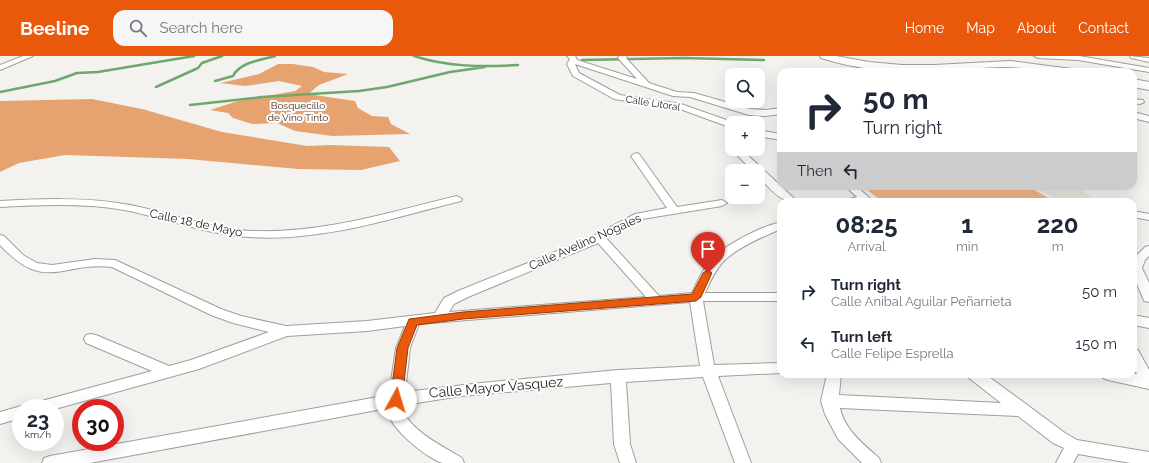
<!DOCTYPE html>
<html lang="en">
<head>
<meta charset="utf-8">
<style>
  body { margin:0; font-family:Raleway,sans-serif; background:#f6f6f7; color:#1f2937; height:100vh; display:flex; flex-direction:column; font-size:15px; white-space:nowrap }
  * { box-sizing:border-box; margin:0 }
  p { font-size:13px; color:#747a83 }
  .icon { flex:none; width:22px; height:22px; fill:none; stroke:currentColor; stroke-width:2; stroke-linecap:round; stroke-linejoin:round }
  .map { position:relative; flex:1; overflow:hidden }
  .panel { position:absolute; left:777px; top:142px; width:360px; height:180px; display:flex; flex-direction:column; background:#fff; border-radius:12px; box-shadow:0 4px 16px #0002 }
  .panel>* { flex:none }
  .hud { position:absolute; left:777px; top:12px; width:360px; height:122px; border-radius:12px; box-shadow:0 4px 16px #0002; background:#fff; color:#1f2937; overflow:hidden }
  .controls { position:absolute; left:725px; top:12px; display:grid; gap:8px }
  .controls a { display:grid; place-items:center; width:40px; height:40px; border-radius:8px; background:#fff; box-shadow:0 4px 16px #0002; font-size:20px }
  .speed { position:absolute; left:12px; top:343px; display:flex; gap:8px; font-size:20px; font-weight:700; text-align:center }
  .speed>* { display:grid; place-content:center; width:52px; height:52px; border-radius:50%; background:#fff; box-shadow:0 4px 16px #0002; line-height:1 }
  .speed small { font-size:10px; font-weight:400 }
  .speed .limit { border:6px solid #d22; background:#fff; color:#111 }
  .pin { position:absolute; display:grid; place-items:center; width:34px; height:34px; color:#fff; margin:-41px -17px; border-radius:50% 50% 50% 0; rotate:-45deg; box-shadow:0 0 4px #0007 }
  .pin .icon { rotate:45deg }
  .me { position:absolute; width:44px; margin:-22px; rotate:6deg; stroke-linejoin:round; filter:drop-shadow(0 0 3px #0008) }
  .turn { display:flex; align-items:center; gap:14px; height:84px; padding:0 20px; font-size:18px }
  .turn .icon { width:52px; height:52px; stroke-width:2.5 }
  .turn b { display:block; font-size:28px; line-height:34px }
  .then { display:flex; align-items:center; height:38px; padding:0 20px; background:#0003; gap:8px; font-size:15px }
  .eta { display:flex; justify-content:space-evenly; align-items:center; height:68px; text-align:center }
  .eta b { font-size:24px; font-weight:700; line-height:28px }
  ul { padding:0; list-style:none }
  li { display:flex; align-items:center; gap:12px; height:52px; padding:0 20px }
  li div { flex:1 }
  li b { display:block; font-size:15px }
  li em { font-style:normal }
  header { display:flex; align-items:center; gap:24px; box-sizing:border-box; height:56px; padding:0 20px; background:#ea580c; color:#fff }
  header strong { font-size:19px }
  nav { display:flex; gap:22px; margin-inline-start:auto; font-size:14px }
  .search { width:280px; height:36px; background:#f6f6f7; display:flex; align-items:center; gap:10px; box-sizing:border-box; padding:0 14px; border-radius:12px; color:#747a83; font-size:15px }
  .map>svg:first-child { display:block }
</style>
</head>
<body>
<header>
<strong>Beeline</strong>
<div class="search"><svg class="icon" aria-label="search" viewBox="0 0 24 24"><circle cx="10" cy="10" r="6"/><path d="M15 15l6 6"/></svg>Search here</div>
<nav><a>Home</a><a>Map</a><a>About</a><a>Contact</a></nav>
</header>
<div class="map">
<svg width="1149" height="407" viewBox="0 0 1149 407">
  <rect width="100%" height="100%" fill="#f3f2ef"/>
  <path fill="#e8e7dc" d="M1033 130H1074L1092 141 1080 146H1060Z"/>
  <path fill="#f2b587" d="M862 130H1028L1050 143 1036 146H883Z"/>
  <path fill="#e6a370" d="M278 8H293L313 11 324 16 348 18 319 29 308 38 355 45 358 52 372 60 388 61 391 68 410 78 332 80 295 75 277 67 252 68 233 62 228 57 210 54 238 45 295 35 302 30 279 25 245 30 220 27 259 18Z
    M92 43 142 53 222 76 307 90 330 89 389 91 400 105 361 114 298 113 188 103 65 99 19 107 0 116V45Z"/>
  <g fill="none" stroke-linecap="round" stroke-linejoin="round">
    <path stroke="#6fa86d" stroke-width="2.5" d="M414 0C448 11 482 11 518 9
      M582 4 683 2 764 4
      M215 25 233 20C240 6 261 4 275 0
      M156 31 198 12 202 7 222 0
      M0 36 55 25 77 17 98 16 194 0
      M190 49 262 41 359 35 387 31 450 16 485 11"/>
    <defs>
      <path id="minor" d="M23 0H33L0 14V9Z
        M567 0H575L577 4 637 23 618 2 619 0H627L626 2 649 27 677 36 694 37 750 53 766 54 781 52V58L766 60 749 59 690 41 673 40 575 8 579 17 620 39 681 48 735 67H732V72L680 53 614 43 573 20 567 8 570 3Z
        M1034 0H1079L1149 12V16L1078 4 1038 2Z
        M1130 0 1149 2V6L1131 2Z
        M1133 43 1143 44 1144 46 1140 48 1133 47Z
        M1133 56 1149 60V66L1133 62Z
        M758 74 781 78V84L758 80Z
        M732 92 741 93 798 146C779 146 771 133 758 120V115H753L733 95Z
        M636 97 639 98 677 151 722 144 727 147 722 150 642 163 606 182 659 240 692 237C698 224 704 210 715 200 731 186 760 171 781 166V173C764 180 734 193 722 207 714 216 710 226 705 237H781V245H703L714 309 781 307V317L718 320 751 407H735L703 321 626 326 630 388 636 407H620L614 388 611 327 461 340 404 349 403 356C416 378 441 389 462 402L464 407C458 407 449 407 443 407 427 403 385 369 388 352L90 407H42L44 402 50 400 389 339 396 292 405 270 367 275 287 280 199 313 55 353V352H30L33 348 38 346 152 315 86 287 84 283 86 279 91 278 96 279 169 310 191 304 269 276 233 267 211 259 112 211C61 205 46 238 0 189V179L4 180 23 199 37 207 52 209 95 203 115 204 221 253 241 260 286 270 367 265 435 257 444 242 458 235 590 182 635 158 667 152 631 100ZM598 187 646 241 449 256 454 248 468 241ZM690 246 700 310 618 314 481 327 405 336 410 292 419 268Z
        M845 130H856L874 146H845L846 144 857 141Z
        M457 140 462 143 461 145C392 162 322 186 250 181 207 179 166 162 124 154 83 147 41 149 0 151V145C41 143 83 141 124 148 167 155 208 173 251 175 322 178 390 156 457 140Z
        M1133 155 1149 158V164L1133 161Z
        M1149 190V200L1145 204 1142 212 1149 227V246L1144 245 1143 242 1133 219V203L1145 191Z
        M1133 259 1149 262V272L1133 269Z
        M1133 293 1138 294 1149 314V333L1108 324 1103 322 1101 318H1137L1133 311Z
        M827 318H841L839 339 1001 347 969 322 967 318H985L1065 377 1077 384 1149 396V407H1131L1078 398 1073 407H1056L1064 392 1053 387 1018 360 840 352C844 373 863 388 879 402L881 407H862L838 383 825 358 821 345Z
        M21 350 27 352H21V362L0 368V356Z"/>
      <path id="highway" d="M820 0H836L869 6 902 9H934L1011 5 1072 13 1078 16C1052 16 1027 11 1002 11 984 11 966 14 947 15 905 18 862 15 821 2Z
        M1133 23 1149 26V34L1133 31Z"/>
    </defs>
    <use href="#minor" stroke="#9f9f9c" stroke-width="2"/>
    <use href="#highway" stroke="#9f9f9c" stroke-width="2"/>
    <use href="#minor" fill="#fff" fill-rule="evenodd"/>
    <use href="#highway" fill="#fff" fill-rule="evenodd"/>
  </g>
  <path fill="#ea580c" stroke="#983908" d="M708 214 712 217 701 241 696 245 463 263 417 269 408 292 402 344 400 347H392L390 344 397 292 409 263 463 256 692 238 703 217Z"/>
  <g text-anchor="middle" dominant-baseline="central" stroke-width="4" stroke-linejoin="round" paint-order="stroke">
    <g font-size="10" fill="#1e1d1c" stroke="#fff">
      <text transform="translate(653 47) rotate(9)">Calle Litoral</text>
    </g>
    <g font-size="10" fill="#462a14" stroke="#fff">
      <text x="298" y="49">Bosquecillo<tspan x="298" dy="12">de Vino Tinto</tspan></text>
    </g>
    <g font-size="12" fill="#1e1d1c" stroke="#fff">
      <text transform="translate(196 167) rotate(12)">Calle 18 de Mayo</text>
      <text transform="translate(585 186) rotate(-24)">Calle Avelino Nogales</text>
    </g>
    <g font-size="14" fill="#1e1d1c" stroke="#fff">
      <text transform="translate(496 331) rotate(-5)">Calle Mayor Vasquez</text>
    </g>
  </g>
</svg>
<div class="controls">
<a><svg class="icon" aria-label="search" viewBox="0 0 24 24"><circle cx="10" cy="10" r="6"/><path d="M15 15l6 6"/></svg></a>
<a>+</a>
<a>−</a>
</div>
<div class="speed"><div>23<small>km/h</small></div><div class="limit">30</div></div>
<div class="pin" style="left:708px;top:217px;background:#d93025"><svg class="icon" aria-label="arrive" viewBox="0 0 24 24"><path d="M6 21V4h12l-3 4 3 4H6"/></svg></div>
<svg class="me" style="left:396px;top:344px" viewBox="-20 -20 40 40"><circle r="19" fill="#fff"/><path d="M0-13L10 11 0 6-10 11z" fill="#ea580c"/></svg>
<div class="hud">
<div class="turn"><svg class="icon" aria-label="right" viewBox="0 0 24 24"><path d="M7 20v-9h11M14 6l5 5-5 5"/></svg><div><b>50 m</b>Turn right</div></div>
<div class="then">Then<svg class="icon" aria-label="left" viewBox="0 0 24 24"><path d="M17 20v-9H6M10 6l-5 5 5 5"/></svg></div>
</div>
<section class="panel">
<div class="eta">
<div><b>08:25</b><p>Arrival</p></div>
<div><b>1</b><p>min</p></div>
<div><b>220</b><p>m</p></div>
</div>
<ul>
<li><svg class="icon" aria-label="right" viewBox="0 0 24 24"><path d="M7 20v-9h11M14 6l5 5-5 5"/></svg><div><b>Turn right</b><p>Calle Anibal Aguilar Peñarrieta</p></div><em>50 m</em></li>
<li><svg class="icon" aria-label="left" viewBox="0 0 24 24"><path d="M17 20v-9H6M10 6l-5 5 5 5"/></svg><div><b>Turn left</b><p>Calle Felipe Esprella</p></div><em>150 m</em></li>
</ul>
</section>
</div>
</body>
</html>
